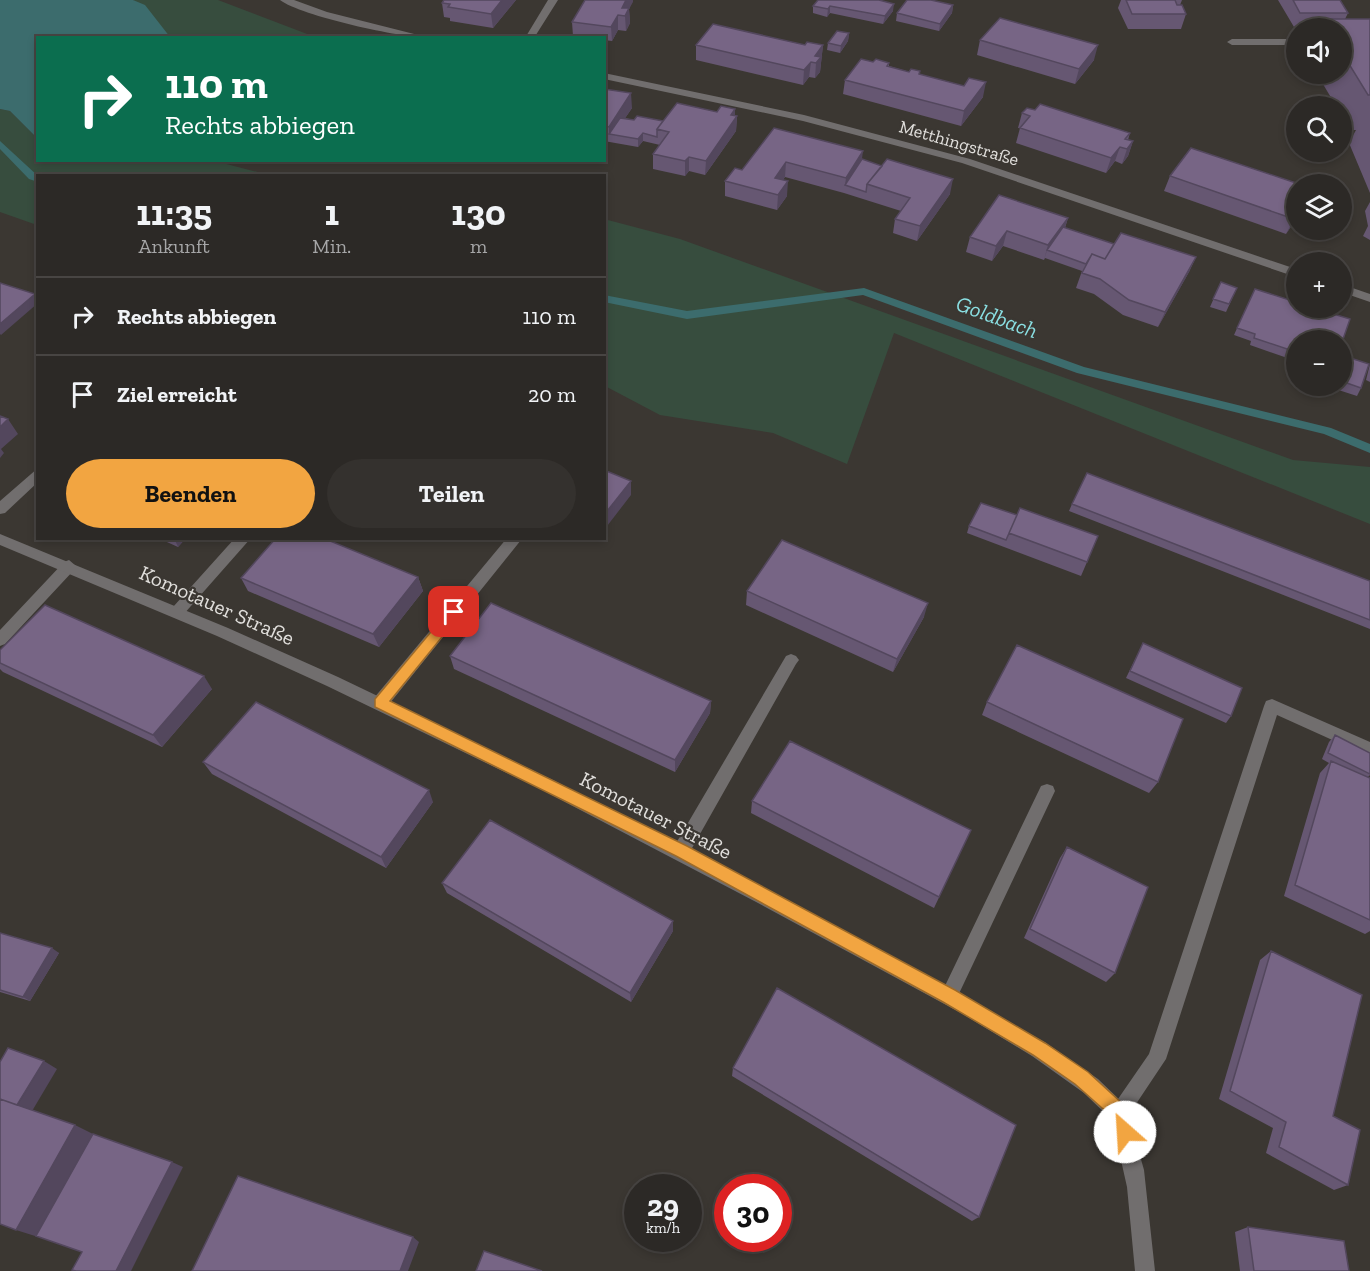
<!DOCTYPE html>
<html lang="de">
<head>
<meta charset="utf-8">
<style>
  body { margin:0; font-family:"Zilla Slab",serif; background:#34312e; color:#f1f3f6; height:100vh; display:flex; flex-direction:column; font-size:22px; white-space:nowrap }
  * { box-sizing:border-box; margin:0 }
  p { font-size:20px; color:#a6a6a7 }
  .icon { flex:none; width:33px; height:33px; fill:none; stroke:currentColor; stroke-width:2; stroke-linecap:round; stroke-linejoin:round }
  .map { position:relative; flex:1; overflow:hidden }
  .drawer { position:absolute; left:36px; top:174px; width:570px; height:366px; display:flex; flex-direction:column; background:#2c2926; border-radius:0px; box-shadow:0 3px 9px #0003,0 0 0 2px #484543 }
  .drawer>* { flex:none }
  .banner { position:absolute; left:36px; top:36px; width:570px; height:126px; border-radius:0px; box-shadow:0 3px 9px #0003,0 0 0 2px #484543; background:#0b6e4f; color:#fff; overflow:hidden }
  .fabs { position:absolute; left:1286px; top:18px; display:grid; gap:12px }
  .fabs a { display:grid; place-items:center; width:66px; height:66px; border-radius:50%; background:#2c2926; box-shadow:0 3px 9px #0003,0 0 0 2px #484543; font-size:30px }
  .speed { position:absolute; left:624px; top:1174px; display:flex; gap:12px; font-size:30px; font-weight:700; text-align:center }
  .speed>* { display:grid; place-content:center; width:78px; height:78px; border-radius:50%; background:#2c2926; box-shadow:0 3px 9px #0003,0 0 0 2px #484543; line-height:1 }
  .speed small { font-size:15px; font-weight:400 }
  .speed .limit { border:9px solid #d22; background:#fff; color:#111 }
  .pin { position:absolute; display:grid; place-items:center; width:51px; height:51px; color:#fff; margin:-26px; border-radius:12px; box-shadow:0 3px 9px #0006 }
  .me { position:absolute; width:66px; margin:-33px; rotate:334deg; stroke-linejoin:round; filter:drop-shadow(0 0 4px #0008) }
  .turn { display:flex; align-items:center; gap:21px; height:126px; padding:0 30px; font-size:27px }
  .turn .icon { width:78px; height:78px; stroke-width:2.5 }
  .turn b { display:block; font-size:42px; line-height:51px }
  .eta { display:flex; justify-content:space-evenly; align-items:center; height:102px; text-align:center }
  .eta b { font-size:36px; font-weight:700; line-height:42px }
  .cta { display:flex; gap:12px; margin-top:auto; padding:12px 30px }
  .cta a { flex:1; height:69px; border-radius:36px; background:#f2a541; color:#111; font-size:24px; font-weight:700; line-height:69px; text-align:center }
  .cta a+a { background:#34312e; color:#f1f3f6 }
  ul { padding:0; list-style:none }
  li { display:flex; align-items:center; gap:18px; height:78px; padding:0 30px; border-top:2px solid #484543 }
  li div { flex:1 }
  li b { display:block; font-size:22px }
  li em { font-style:normal }
  .map>svg:first-child { display:block }
</style>
</head>
<body>
<div class="map">
<svg width="1370" height="1271" viewBox="0 0 1370 1271">
  <rect width="100%" height="100%" fill="#3b3732"/>
  <path fill="#374d3e" d="M133 0H218L315 37H170Z
    M0 109 10 111 37 138 38 160 215 161 269 175 38 176 37 225 0 212Z
    M604 219 680 239 1293 460 1370 467V524L894 333 847 464 773 433 660 415 605 386Z"/>
  <path fill="#3c6c6d" d="M0 0H133L145 5 170 37 38 38 37 138 10 111 0 109Z"/>
  <g fill="none" stroke-linecap="round" stroke-linejoin="round">
    <path fill="#3c6c6d" fill-rule="evenodd" d="M0 141 38 176V182L29 179 0 149Z
      M864 288 1084 367 1331 428 1370 444V453L1324 434 1077 373 863 295 687 319 604 302V295L687 311Z"/>
    <path fill="#716e6e" fill-rule="evenodd" d="M1296 39V45H1232L1227 42 1232 39Z
      M38 468V482L5 513 0 514V501Z
      M235 538H251L183 615H173L171 611 173 607Z
      M507 538 521 540 386 708 380 710 374 708 372 703 374 698Z
      M69 560 76 566 74 570 5 644 0 646V630L64 562Z
      M791 654 796 656 799 660 796 664 687 857 681 859 675 857 673 851 675 845 786 656Z
      M1272 699 1370 742V757L1277 715 1166 1059 1126 1119 1119 1122 1112 1119 1109 1112 1149 1054 1264 706 1266 701Z
      M1047 784 1053 786 1055 791 955 1002 949 1005 943 1002 940 996 943 990 1041 786Z"/>
    <path fill="#716e6e" fill-rule="evenodd" d="M280 0H294L327 12 430 38C402 38 301 16 280 0Z
      M548 0H558L534 38H525Z
      M604 73 804 115 970 159 1296 269V277L962 163 803 121 604 79Z
      M1341 284 1370 294V302L1341 292Z
      M0 534 228 628 338 677 555 781 925 974 1046 1043 1098 1079 1126 1106 1144 1170 1155 1271H1135L1127 1187 1112 1120 1084 1093 1032 1056 961 1013 758 903 544 791 327 686 217 636 0 545Z"/>
  </g>
  <path fill="#665772" d="M516 0 493 28 450 21V18L444 17 442 3Z
    M585 0H633L629 9 630 23 626 31 618 30 612 41 604 40V38H581L573 36 572 22Z
    M818 0 893 11 883 24 830 13 827 17 813 13V6Z
    M1121 0H1182L1180 5 1186 14 1181 29H1128L1118 8Z
    M1278 0H1340L1348 13 1345 19H1370V193L1349 143 1356 130H1350L1341 114V106H1336L1317 74H1341V28L1294 27Z
    M953 5 952 13 939 31 896 21 897 13Z
    M849 33 848 41 840 53 827 50 828 43Z
    M980 40 1094 60 1075 84 977 55Z
    M696 45H823L820 72 815 78 809 77 803 85 696 60Z
    M873 62 889 63V66L920 75 983 97 961 126 843 94 845 80Z
    M604 89 632 108 625 118 634 120 663 121 735 109V115L737 116 736 131 705 175 689 171 685 176 653 169V154L660 145 643 141 638 147 604 141Z
    M1035 110 1130 133 1128 140 1133 141 1128 156 1122 164 1115 161 1106 173 1016 143 1020 128H1018L1022 113Z
    M774 128 862 159 950 194 917 241 893 233 895 219 901 211 844 193 785 177 783 180 787 196 777 210 725 196V181L742 170Z
    M1170 176 1296 219 1286 234 1164 191Z
    M1370 202V240L1363 236 1368 226 1365 211Z
    M1068 218 1065 228 1114 244 1196 257 1189 272 1158 327 1123 315 1094 294 1076 288 1082 271 1045 258 1044 260 1003 246 992 261 966 252 970 237Z
    M1221 282 1237 288 1226 312 1210 307Z
    M1251 297 1296 340V361L1250 345 1251 341 1234 335Z
    M1341 355 1361 388 1357 396 1326 386H1341Z
    M1370 364V382L1366 380Z
    M1072 504 1370 581V629L1069 511Z
    M1017 515 1087 562 1081 576 967 533 969 526Z
    M158 538H186L178 547Z
    M587 538H598L596 542Z
    M418 577 423 591 379 647 248 591 241 578Z
    M747 591 924 617 893 672 746 605Z
    M1143 643 1231 716 1226 723 1126 678Z
    M0 650 212 689 162 747 3 672 0 669Z
    M450 656 711 701 710 713 675 772 454 669Z
    M987 702 1158 782 1149 793 982 715Z
    M1335 735 1370 753V775L1368 777 1370 778V931L1365 934 1284 896 1320 773 1329 763 1322 759 1329 742Z
    M203 762 433 802 386 868 212 774Z
    M752 801 971 830 934 908 751 813Z
    M1067 847 1115 973 1106 982 1024 938 1060 858Z
    M442 883 673 931 631 1002 447 893Z
    M0 933 59 953 30 1001 0 992Z
    M1271 951 1333 1116 1348 1185 1334 1190 1266 1153 1273 1128 1219 1099 1260 960Z
    M733 1068 979 1217 972 1221 732 1076Z
    M1248 1227 1349 1271H1240L1235 1232Z"/>
  <path fill="#53475d" d="M502 0H516L493 28 491 14Z
    M626 0H633V2L629 9 630 23 626 31 625 16 622 8Z
    M894 4 893 11 883 24 885 16Z
    M953 5 952 13 939 31 940 24Z
    M830 6V13L827 17 828 9Z
    M618 15V30L612 41 611 27Z
    M849 33 848 41 840 53 841 46Z
    M823 45 820 72 815 78 816 63 815 56Z
    M1098 45 1094 60 1075 84 1079 69Z
    M811 62 809 77 803 85 804 70Z
    M986 82 983 97 961 126 964 111Z
    M631 93 632 108 614 135 609 134V127Z
    M735 109V118L737 116 736 131 705 175 706 161Z
    M643 133V141L638 147V139Z
    M1133 141 1128 156 1122 164 1127 149Z
    M1120 147 1115 161 1106 173 1111 158Z
    M863 151 861 166 845 185 846 178Z
    M689 157V171L685 176V161Z
    M786 162 785 177 774 193 775 178Z
    M953 179 950 194 917 241 920 226Z
    M788 181 787 196 777 210 778 195Z
    M1296 216V219L1286 234 1294 219Z
    M1068 218 1063 233 1047 250 1044 260 1048 245Z
    M1007 231 1003 246 992 261 996 246Z
    M1196 257 1189 272 1158 327 1165 312Z
    M35 294 38 299V303L1 335 0 334V324Z
    M8 419 18 434 1 449 4 453 0 458V427Z
    M631 481V495L604 530V515Z
    M174 538H186L178 547Z
    M418 577 423 591 379 647 373 634Z
    M928 603 924 617 893 672 897 659Z
    M204 676 212 689 162 747 153 735Z
    M711 701 710 713 675 772V760Z
    M429 790 433 802 386 868 381 857Z
    M673 921V931L631 1002 630 993Z
    M52 948 59 953 30 1001 23 997Z
    M44 1061 57 1069 0 1165V1134Z
    M75 1125 105 1140 51 1241 16 1230Z
    M172 1162 183 1167 131 1271H116Z
    M413 1237 419 1242 408 1271H400Z"/>
  <path fill="#776585" stroke="#53475d" stroke-width="1.5" d="M444 0H502L491 14 448 7 450 4 442 3Z
    M585 0H626L622 8H629L625 16 618 15 611 27 572 22Z
    M818 0H879L894 4 885 16 830 6 828 9 813 6Z
    M907 0H931L953 5 940 24 897 13Z
    M1126 0H1175L1177 5H1182L1186 14H1132Z
    M1293 0H1340L1348 13H1300Z
    M1000 18 1098 45 1079 69 980 40Z
    M1321 19H1370V95H1368L1341 51V28H1327Z
    M713 24 805 45 807 42 823 45 815 56 821 57 816 63 811 62 804 70 696 45Z
    M837 31 849 33 841 46 828 43Z
    M861 59 873 62 876 59 889 63 887 66 909 72 911 69 920 71 919 74 964 86 969 78 986 82 964 111 845 80Z
    M604 89 631 93 609 127 604 126Z
    M677 103 717 112 721 106 735 109 731 115 737 116 706 161 689 157 685 161 653 154 669 132 657 129Z
    M1040 104 1130 133 1125 139 1133 141 1127 149 1120 147 1111 158 1020 128 1030 116 1022 113 1027 108 1035 110Z
    M637 116 663 121 657 129V137L643 133 638 139 609 134 620 118 634 120Z
    M774 128 863 151 846 178 786 162 775 178 788 181 778 195 725 181 735 168 742 170Z
    M1191 148 1299 184H1296V216L1294 219 1170 176Z
    M862 159 882 166 867 184 866 192 845 185Z
    M887 159 953 179 920 226 895 219 910 198 867 184Z
    M999 195 1068 218 1048 245 1007 231 996 246 970 237Z
    M1063 227 1114 244 1105 259 1092 254 1086 264 1047 250Z
    M1121 233 1196 257 1165 312 1129 300 1100 279 1082 273 1092 254 1105 259Z
    M1221 282 1237 288 1229 304 1213 299Z
    M0 283 35 294 0 324Z
    M1255 289 1296 302V308H1314L1350 319 1341 345V340H1296V352L1254 338 1255 334 1237 328Z
    M1341 355 1369 364 1361 388 1341 381Z
    M0 416 8 419 0 427Z
    M604 470 631 481 604 515Z
    M1087 473 1370 581V620L1072 504Z
    M981 503 1017 515 1006 540 969 526Z
    M1020 508 1098 536 1087 562 1009 533Z
    M276 538H323L418 577 373 634 241 578Z
    M782 540 928 603 897 659 747 591Z
    M491 603 711 701 675 760 450 656Z
    M45 605 204 676 153 735 0 663V650Z
    M1143 643 1242 688 1231 716 1130 671Z
    M1017 645 1183 719 1158 782 987 702Z
    M256 702 429 790 381 857 203 762Z
    M1335 735 1370 753V774L1328 753Z
    M790 741 971 830 939 897 752 801Z
    M1331 761 1370 778V920L1295 885Z
    M490 820 673 921 630 993 442 883Z
    M1067 847 1148 887 1115 973 1030 929Z
    M0 933 52 948 23 997 0 990Z
    M1271 951 1362 995 1333 1116 1360 1130 1348 1185 1279 1147 1286 1122 1230 1091Z
    M777 988 1016 1125 979 1217 733 1068Z
    M8 1048 44 1061 17 1105 0 1099V1062Z
    M0 1099 75 1125 16 1230 0 1224Z
    M93 1134 172 1162 116 1271H76L72 1270 82 1252 36 1236Z
    M238 1176 413 1237 400 1271H192Z
    M1248 1227 1344 1241 1349 1271H1254Z
    M484 1251 542 1271H476Z"/>
  <path fill="#f2a541" stroke="#9d6b2a" stroke-width="1.5" d="M454 607 459 609V616L390 701 687 846 955 990 1045 1043 1088 1072 1125 1106 1134 1132 1131 1139 1125 1141 1119 1139 1112 1117 1075 1084 1033 1055 943 1002 676 856 375 707V699L450 609Z"/>
  <g text-anchor="middle" dominant-baseline="central" stroke-width="4.5" stroke-linejoin="round" paint-order="stroke">
    <g font-size="18" fill="#e1dfdc" stroke="#3b3732">
      <text transform="translate(959 143) rotate(16)">Metthingstraße</text>
    </g>
    <g font-size="21" fill="#e1dfdc" stroke="#3b3732">
      <text transform="translate(217 605) rotate(24)">Komotauer Straße</text>
      <text transform="translate(656 815) rotate(27)">Komotauer Straße</text>
    </g>
    <g font-size="22" font-style="italic" fill="#8adfe2" stroke="#3b3732">
      <text transform="translate(997 317) rotate(20)">Goldbach</text>
    </g>
  </g>
</svg>
<div class="fabs">
<a><svg class="icon" aria-label="sound" viewBox="0 0 24 24"><path d="M4 9h4l5-4v14l-5-4H4zM17 9q2 3 0 6"/></svg></a>
<a><svg class="icon" aria-label="search" viewBox="0 0 24 24"><circle cx="10" cy="10" r="6"/><path d="M15 15l6 6"/></svg></a>
<a><svg class="icon" aria-label="layers" viewBox="0 0 24 24"><path d="M12 4l9 5-9 5-9-5zM3 14l9 5 9-5"/></svg></a>
<a>+</a>
<a>−</a>
</div>
<div class="speed"><div>29<small>km/h</small></div><div class="limit">30</div></div>
<div class="pin" style="left:454px;top:612px;background:#d93025"><svg class="icon" aria-label="arrive" viewBox="0 0 24 24"><path d="M6 21V4h12l-3 4 3 4H6"/></svg></div>
<svg class="me" style="left:1125px;top:1132px" viewBox="-20 -20 40 40"><circle r="19" fill="#fff"/><path d="M0-13L10 11 0 6-10 11z" fill="#f2a541"/></svg>
<div class="banner">
<div class="turn"><svg class="icon" aria-label="right" viewBox="0 0 24 24"><path d="M7 20v-9h11M14 6l5 5-5 5"/></svg><div><b>110 m</b>Rechts abbiegen</div></div>
</div>
<section class="drawer">
<div class="eta">
<div><b>11:35</b><p>Ankunft</p></div>
<div><b>1</b><p>Min.</p></div>
<div><b>130</b><p>m</p></div>
</div>
<ul>
<li><svg class="icon" aria-label="right" viewBox="0 0 24 24"><path d="M7 20v-9h11M14 6l5 5-5 5"/></svg><div><b>Rechts abbiegen</b></div><em>110 m</em></li>
<li><svg class="icon" aria-label="arrive" viewBox="0 0 24 24"><path d="M6 21V4h12l-3 4 3 4H6"/></svg><div><b>Ziel erreicht</b></div><em>20 m</em></li>
</ul>
<div class="cta"><a>Beenden</a><a>Teilen</a></div>
</section>
</div>
</body>
</html>
